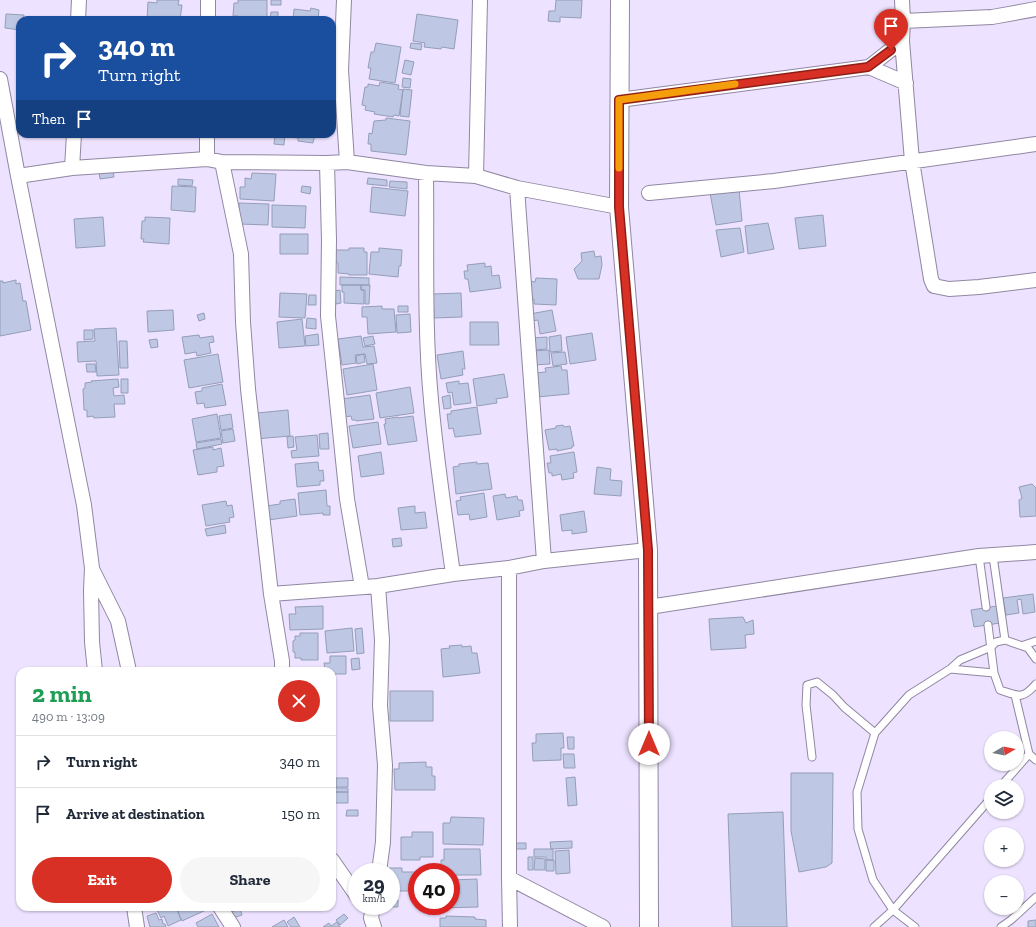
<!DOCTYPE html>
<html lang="en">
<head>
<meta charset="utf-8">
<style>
  body { margin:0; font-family:"Zilla Slab",serif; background:#f6f6f7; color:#1f2937; height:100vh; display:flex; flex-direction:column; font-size:15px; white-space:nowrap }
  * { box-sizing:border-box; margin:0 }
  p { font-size:13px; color:#747a83 }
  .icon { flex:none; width:22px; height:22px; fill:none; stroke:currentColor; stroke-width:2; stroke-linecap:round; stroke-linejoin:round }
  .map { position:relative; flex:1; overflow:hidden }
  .sheet { position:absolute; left:16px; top:667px; width:320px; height:244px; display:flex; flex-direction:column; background:#fff; border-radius:12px; box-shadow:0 1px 3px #0004 }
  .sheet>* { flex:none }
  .guide { position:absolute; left:16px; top:16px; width:320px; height:122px; border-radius:12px; box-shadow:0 1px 3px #0004; background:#1a4fa0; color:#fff; overflow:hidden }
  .needle { width:26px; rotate:80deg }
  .fabs { position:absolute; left:984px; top:731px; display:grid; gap:8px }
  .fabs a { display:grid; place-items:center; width:40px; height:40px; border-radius:50%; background:#fff; box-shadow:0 1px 3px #0004; font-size:20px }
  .speed { position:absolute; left:348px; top:863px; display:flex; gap:8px; font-size:20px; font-weight:700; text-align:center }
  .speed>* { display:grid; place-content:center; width:52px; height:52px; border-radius:50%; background:#fff; box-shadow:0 1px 3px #0004; line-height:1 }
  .speed small { font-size:10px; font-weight:400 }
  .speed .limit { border:6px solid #d22; background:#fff; color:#111 }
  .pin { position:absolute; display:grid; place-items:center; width:34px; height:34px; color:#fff; margin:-41px -17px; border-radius:50% 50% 50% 0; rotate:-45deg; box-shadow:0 0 4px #0007 }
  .pin .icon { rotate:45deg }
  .me { position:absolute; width:44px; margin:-22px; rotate:0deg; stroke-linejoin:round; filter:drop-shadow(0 0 3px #0008) }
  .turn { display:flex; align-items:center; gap:14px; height:84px; padding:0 16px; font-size:18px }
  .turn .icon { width:52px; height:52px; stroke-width:2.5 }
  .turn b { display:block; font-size:28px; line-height:34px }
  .then { display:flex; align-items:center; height:38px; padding:0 16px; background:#0003; gap:8px; font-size:15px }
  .round { display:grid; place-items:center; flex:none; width:42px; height:42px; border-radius:21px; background:#f6f6f7 }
  .headline { display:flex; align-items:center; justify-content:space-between; height:68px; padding:0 16px }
  h1 { font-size:24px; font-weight:800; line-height:30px; color:#1e9e55 }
  .button { display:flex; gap:8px; margin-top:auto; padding:8px 16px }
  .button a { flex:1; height:46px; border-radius:24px; background:#d93025; color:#fff; font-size:16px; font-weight:800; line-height:46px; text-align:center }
  .button a+a { background:#f6f6f7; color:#1f2937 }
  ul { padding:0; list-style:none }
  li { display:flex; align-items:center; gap:12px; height:52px; padding:0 16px; border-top:1px solid #e0e1e3 }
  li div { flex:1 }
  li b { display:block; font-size:15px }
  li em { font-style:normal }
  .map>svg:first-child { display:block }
</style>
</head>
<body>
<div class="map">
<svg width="1036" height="927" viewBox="0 0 1036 927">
  <rect width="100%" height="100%" fill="#ede2ff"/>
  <path fill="#bec8e4" stroke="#949eb8" d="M157 0H179L178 5H182L180 20 147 19 148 2 157 3Z
    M238 0H267V20H238V16H233L234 3H238Z
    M271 0H281V5H271Z
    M556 0H582L581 18 560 17V22L548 21 549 11H555Z
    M311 8 319 10 318 20H293L294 9 310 11Z
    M271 12H278V20H270Z
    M6 14 24 15 23 20H20V30L5 28Z
    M417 14 458 20 454 49 442 47 441 49 424 47 425 43 413 41Z
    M376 43 401 47 395 83 369 79 371 68H368L371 52H374Z
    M411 43 422 44 421 50 410 48Z
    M405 60 414 62 411 75 402 73Z
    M403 78 411 79 410 88 402 87Z
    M380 82 399 85 398 89 403 90 399 116 394 115 393 117 374 114 375 112 365 110 366 106 362 105 365 87H368V84L379 86Z
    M403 89 412 90 409 117 400 116Z
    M386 118 410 121 406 155 371 151V144H368L369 133 372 134 374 121 386 120Z
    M275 134H285L284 145 274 144Z
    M288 134H315L313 143 298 141V138L288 137Z
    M113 170 114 177 100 179 99 172Z
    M252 173 276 174 274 201 240 199V187H245V178L251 179Z
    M368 178 387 180V186L367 184Z
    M178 179 193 180 192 186 178 185Z
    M390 181 407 182V189L389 187Z
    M172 186 196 187 195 212 171 210Z
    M302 186 311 187 310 194 301 192Z
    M372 187 408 191 405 216 370 212Z
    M739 189 742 221 716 225 710 193Z
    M239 203 269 204 268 225 239 224Z
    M272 205 306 206 305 228 272 227Z
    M823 215 826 246 799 249 795 218Z
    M103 217 105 246 76 248 74 219Z
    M145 217 170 218 169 244 143 242 144 239H141L142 221H145Z
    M768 223 774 249 748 254 745 226Z
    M740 228 744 252 721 257 716 230Z
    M280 234H308V254H280Z
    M349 248H364V252H367V275H349V274L338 273V263L335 262 336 250H349Z
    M379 248 402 250 401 266H399L398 277 369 274 371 252H379Z
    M594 251 595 257 601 256 602 265 599 279H578L574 269 582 261 581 253Z
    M485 263V267L491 266 492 276 499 275 501 288 470 292 468 279H465L464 271H468L467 265Z
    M340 277 369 278V285H340Z
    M536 278 557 279 556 305 534 304V299H529L530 281 535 282Z
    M16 280V284L20 283 23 301H26L31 330 0 336V281H3V283Z
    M342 285H361V290H364V304L344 303V292H342Z
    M361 285H370L369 304H365V290H361Z
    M340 290 341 303 336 304 334 291Z
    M280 293 307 294 305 318 279 317Z
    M461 293 462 317 434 318 433 294Z
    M309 295H316V305H308Z
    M382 306V309H394L396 332 368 334 367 317H362V307Z
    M398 306H408V312H398Z
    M173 310 174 330 148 332 147 311Z
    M552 310 556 331 540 334 538 320 526 322 524 315Z
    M204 313 205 319 199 321 197 315Z
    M410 314 411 332 397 333 396 315Z
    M307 318 316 319V329L306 328Z
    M302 319 305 346 279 348 277 322Z
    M470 322H498L499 345H470Z
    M116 328 119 375 97 376 96 361 78 362 77 342 95 341 94 329Z
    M84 330H93V339L84 340Z
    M592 333 596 360 570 364 566 337Z
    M318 334 319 345 306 346 305 336Z
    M199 335 200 338 213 336 214 342 209 343 211 353 197 356 196 352 185 354 182 337Z
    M561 335 562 351 550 352 549 337Z
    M361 336 363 347 374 346 377 363 367 364 365 354 355 355 356 363 342 365 338 339Z
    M373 336 375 344 365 346 363 338Z
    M547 337V349L533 350 532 338Z
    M157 339 158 347 151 348 149 340Z
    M119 341H127L128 368H120Z
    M549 350 550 364 534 365 533 351Z
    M463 351 465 369H462L463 375 441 379 437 355Z
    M565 352 567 364 553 366 551 353Z
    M218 354 223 382 189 388 184 360Z
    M364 354 365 362 357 364 356 356Z
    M86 364H95L96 372H87Z
    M373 364 377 390 347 395 343 369Z
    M561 366 562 370H567L569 394 537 397 535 373 546 372 545 368Z
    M504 374 508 397 496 399 497 403 477 406 473 379Z
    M118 379 119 387 113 388 114 396 124 395 125 404H114L115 417 94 418 93 416 87 417V410H84L83 389 85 388V383L92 382 91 381Z
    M121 379H128V393H121Z
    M459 381V384L468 383 471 403 454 405 452 392 448 393 446 383Z
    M222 384 226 405 205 408 204 403 197 404 195 392 202 391V388Z
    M410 387 414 413 380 418 376 393Z
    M370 395 374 419 356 421 355 420H352L351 416 345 417 341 399Z
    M450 395 451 408 444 409 442 397Z
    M477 407 481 434 455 437 453 428 449 429 447 414H451V411Z
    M288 410 290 436 255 439 257 413Z
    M217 414 221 438 196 442 192 419Z
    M231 414 233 428 221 430 219 416Z
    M413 416 417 441 388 445 384 424H386L385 419 398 417V418Z
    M378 422 381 444 353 448 349 426Z
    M563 425 564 427 570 426 574 446H572V448L557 451V449L549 450 545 430 556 428V426Z
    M233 429 235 441 223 443 221 431Z
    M328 433 329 449H320L319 434Z
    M317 435 319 456 292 458 291 451 297 450 295 437Z
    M293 436 294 447 288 448 287 437Z
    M221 439 222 444 197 449 196 443Z
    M213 447V450L221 448 224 466 217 467V472L198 475 193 450Z
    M381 452 384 474 361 477 358 456Z
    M574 452 577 472 573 473 574 478 562 480 561 474 552 476V473H549L547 463H551L550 456Z
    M318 462 319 471 323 470 324 481H320V485L297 487 295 464Z
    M477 462V464L488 463 492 489 456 494 453 467 459 466V464Z
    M597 467 611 469 610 480 622 481 621 496 594 494Z
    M1032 484 1036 488V516L1020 517 1019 500 1022 498 1019 487Z
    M326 490 327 506H330V515H323V513L300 515 298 493Z
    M484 493 487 517 470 520 469 514 458 515 456 501 461 500 460 497Z
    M505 494 506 498 517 496 518 500H522L524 510 519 511 520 516 497 520 493 496Z
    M295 499 297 516 268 520 266 506 280 504V501Z
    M226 501 227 506 232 505 234 517 229 518 230 522 206 526 202 505Z
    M415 506V513L425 512 427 528 401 530 398 508Z
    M584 511 587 532 572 534V530L562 531 560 515Z
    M225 525 226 533 207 536 205 529Z
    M401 538 402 546 393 547 392 539Z
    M1033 594 1035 612 1023 614 1021 599 1017 600 1019 613 1006 615 1003 598Z
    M323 606V629L290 630 289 614H296L295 607Z
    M997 606 1000 623 974 627 971 610Z
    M743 617 746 623 753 620 754 634 745 635 746 648 711 650 709 619Z
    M352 628 354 651 327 653 325 631Z
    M362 628 364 653 357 654 355 629Z
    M300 633H318V660H301V658H295V652H293V641L295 640V636H300Z
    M462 645V647L471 646 472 653H477L480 673 443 677 441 649 450 648 449 646Z
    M330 656H346V674H332V671H325L324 663H330Z
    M359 658 360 669 352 670 351 659Z
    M295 669H320V671H295Z
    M390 691H433V721H390Z
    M563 733 564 748H561V760L533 761 532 743H536V734Z
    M567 737H574V749H568Z
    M563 754H574L575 768H564Z
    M426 762V767H432V776H435V790H395L394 769H399V763Z
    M791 773H833L832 863 826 867 799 872 791 831Z
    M575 777 577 805 568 806 566 778Z
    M336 778H348V787H336Z
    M332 786H336V788H348V792H332Z
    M335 792H348V803H335Z
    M347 810H358V816H346Z
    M783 812 787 927H732L728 814Z
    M451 817 484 818 483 845 443 844V823H450Z
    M412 832H433V857H420V860H401V837H412Z
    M572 841V848L551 849 550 842Z
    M516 843H526V849H516Z
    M444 849H480L481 875H451V872H441V860H444Z
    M534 849H553V860H546V857H534Z
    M569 850 570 873 556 874 555 851Z
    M528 857H533V870H528Z
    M535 858 545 859V870H534Z
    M546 860H554V871H546Z
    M389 868H402V872H424H417V891H391V872H389Z
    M477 879 478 907 438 908V906H451V880Z
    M391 900H398V907H387V906H391Z
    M164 907H176L181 920 168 926 164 916 161 918 157 910Z
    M176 907H207L208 909 182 921Z
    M240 909 242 915 233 918 231 912Z
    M156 913 159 920 162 919 163 924H165L166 927H150L147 916Z
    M212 914 219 927H198L196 923Z
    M344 914 348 918 340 925 336 920Z
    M446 916 475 917V919L486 920V927H440V918H446Z
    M294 917 300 927H291L287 922Z
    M284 920 288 927H272Z
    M1036 920V927H1028V921Z
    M337 922 340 927H323L329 923 331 926Z"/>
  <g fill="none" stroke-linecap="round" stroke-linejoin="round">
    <defs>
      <path id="service" d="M979 556 986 607
        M993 556 1005 640
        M988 625 994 673 1000 690C1019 696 1022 700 1036 684
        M1026 647 1024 645 1036 641
        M950 669 994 673
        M1015 695 1029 754 1036 760
        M812 757 806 705 807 685 817 682 833 695 844 707 875 733
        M1001 786 1029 754
        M874 927 893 910 991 798
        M915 927 893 910 873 880 858 829 857 792 875 733 909 695 950 669 960 660 991 647 996 642 1005 640 1028 648 1036 659
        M1001 927 1011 920 1036 897"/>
      <path id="minor" d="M344 0 341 70 347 162
        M902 0 903 21 902 41 912 161 931 279 934 286 949 289 979 287 1036 280
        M78 20 79 0
        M208 20V0
        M903 21 992 17 1036 9
        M869 67 906 83
        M0 79 18 176 84 505 92 568 91 590 92 642 95 671
        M619 100 869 67 902 41
        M207 159V134
        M222 162 241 254 243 322 248 389 271 594 282 661V671
        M327 163 329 240 328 316 336 392 347 499 362 587
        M72 168 74 134
        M426 173C427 248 424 325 431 400 436 458 445 516 453 574
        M18 176 72 168 207 159 222 162 327 163 347 162 426 173 476 176 517 188 619 207
        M476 176 480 0
        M517 188 544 561
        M649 193 774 181 1036 144
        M509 568V878L510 927
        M92 569 118 621 129 671
        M378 586 382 640 380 706 385 765 383 842 379 872
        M271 594 378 586 453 574 509 568 544 561 648 550
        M649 607 979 556 1036 552
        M332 860 357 896
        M509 878 603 927
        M373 906 371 918 374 927
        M134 907 137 927
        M220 907 233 927"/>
      <path id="tertiary" d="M620 0 619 207 648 550 649 927"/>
    </defs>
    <use href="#service" stroke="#9187a1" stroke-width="9"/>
    <use href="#minor" stroke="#9187a1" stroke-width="16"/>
    <use href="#tertiary" stroke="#9187a1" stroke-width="20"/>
    <use href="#service" stroke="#fff" stroke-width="7"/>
    <use href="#minor" stroke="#fff" stroke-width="14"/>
    <use href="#tertiary" stroke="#fff" stroke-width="18"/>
  </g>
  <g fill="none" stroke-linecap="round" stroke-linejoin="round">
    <defs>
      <path id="route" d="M649 744 648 550 619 207V100L868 67 891 50"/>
    </defs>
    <use href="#route" stroke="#8d1f18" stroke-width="10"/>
    <use href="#route" stroke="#d93025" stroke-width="7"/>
    <path stroke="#f59e0b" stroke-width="7" d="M619 168V100L735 84"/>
  </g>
</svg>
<div class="fabs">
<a><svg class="needle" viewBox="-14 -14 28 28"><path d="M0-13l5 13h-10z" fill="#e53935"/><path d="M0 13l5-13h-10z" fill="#747a83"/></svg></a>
<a><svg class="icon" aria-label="layers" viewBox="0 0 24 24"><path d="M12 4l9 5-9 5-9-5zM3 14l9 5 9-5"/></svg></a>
<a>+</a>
<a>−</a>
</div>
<div class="speed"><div>29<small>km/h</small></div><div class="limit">40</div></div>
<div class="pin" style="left:891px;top:50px;background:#d93025"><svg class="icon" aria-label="arrive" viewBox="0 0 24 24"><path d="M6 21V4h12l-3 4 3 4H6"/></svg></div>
<svg class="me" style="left:649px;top:744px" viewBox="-20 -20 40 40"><circle r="19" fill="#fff"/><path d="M0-13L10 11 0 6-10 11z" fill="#d93025"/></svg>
<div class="guide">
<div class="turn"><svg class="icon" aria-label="right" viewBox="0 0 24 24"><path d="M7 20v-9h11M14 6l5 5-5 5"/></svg><div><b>340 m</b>Turn right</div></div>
<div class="then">Then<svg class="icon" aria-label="arrive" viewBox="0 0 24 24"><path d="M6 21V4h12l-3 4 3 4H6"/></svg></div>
</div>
<section class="sheet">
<div class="headline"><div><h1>2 min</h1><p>490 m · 13:09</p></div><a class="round" style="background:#d93025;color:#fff"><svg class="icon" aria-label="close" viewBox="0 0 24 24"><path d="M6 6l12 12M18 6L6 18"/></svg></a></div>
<ul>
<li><svg class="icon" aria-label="right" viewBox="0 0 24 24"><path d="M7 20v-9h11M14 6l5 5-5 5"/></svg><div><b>Turn right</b></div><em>340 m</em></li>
<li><svg class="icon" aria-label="arrive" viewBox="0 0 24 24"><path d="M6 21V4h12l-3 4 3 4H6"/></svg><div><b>Arrive at destination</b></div><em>150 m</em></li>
</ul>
<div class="button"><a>Exit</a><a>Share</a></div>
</section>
</div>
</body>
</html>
